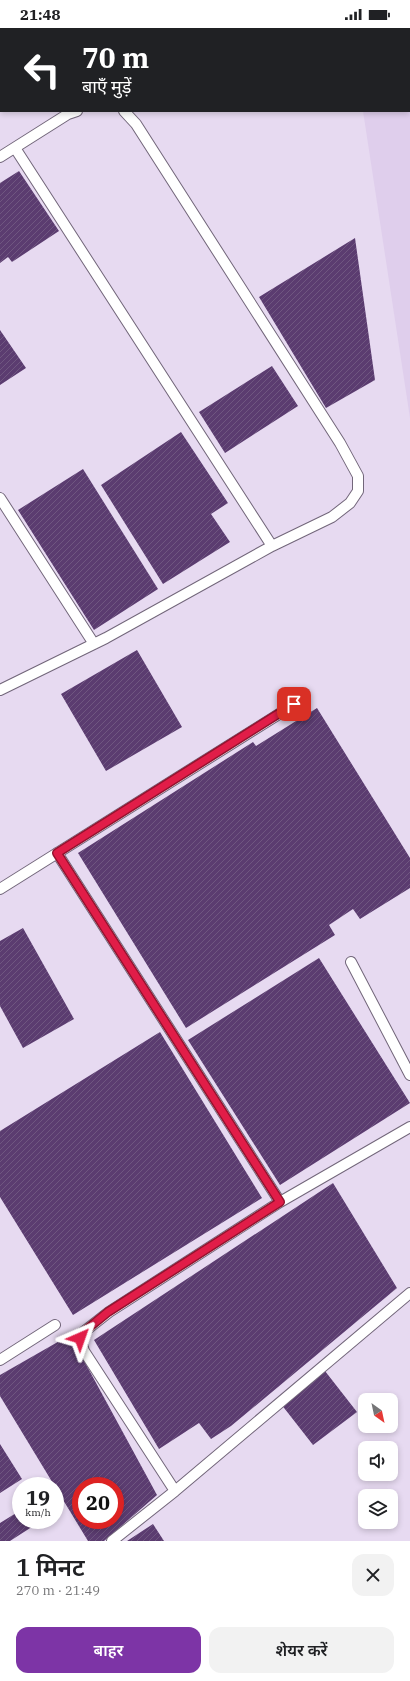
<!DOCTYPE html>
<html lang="hi">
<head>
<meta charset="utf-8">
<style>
  body { margin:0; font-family:"IBM Plex Serif","Noto Sans Devanagari",serif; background:#f2f2f2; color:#202124; height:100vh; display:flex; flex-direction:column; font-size:15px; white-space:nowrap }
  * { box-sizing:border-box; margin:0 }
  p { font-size:13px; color:#757577 }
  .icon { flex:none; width:22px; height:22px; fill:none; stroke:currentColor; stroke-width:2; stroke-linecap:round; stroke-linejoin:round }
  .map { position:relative; height:1513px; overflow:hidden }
  .drawer { display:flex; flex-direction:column; background:#fff; flex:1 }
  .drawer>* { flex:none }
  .guide { position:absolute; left:0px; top:0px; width:410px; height:84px; box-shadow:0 2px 6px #0003; background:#202124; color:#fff; overflow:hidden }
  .needle { width:26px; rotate:147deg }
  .fabs { position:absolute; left:358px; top:1365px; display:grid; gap:8px }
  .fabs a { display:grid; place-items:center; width:40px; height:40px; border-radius:8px; background:#fff; box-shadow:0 2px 6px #0003; font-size:20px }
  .speed { position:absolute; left:12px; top:1449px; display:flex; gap:8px; font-size:20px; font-weight:700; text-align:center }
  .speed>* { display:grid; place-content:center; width:52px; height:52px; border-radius:50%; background:#fff; box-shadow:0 2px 6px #0003; line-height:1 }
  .speed small { font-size:10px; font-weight:400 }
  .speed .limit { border:6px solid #d22; background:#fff; color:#111 }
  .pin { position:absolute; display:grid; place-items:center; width:34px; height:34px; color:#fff; margin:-17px; border-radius:8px; box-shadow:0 2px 6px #0006 }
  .me { position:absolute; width:44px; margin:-22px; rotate:43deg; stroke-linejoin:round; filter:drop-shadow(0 0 3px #0008) }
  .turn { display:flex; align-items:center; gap:14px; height:84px; padding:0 16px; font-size:18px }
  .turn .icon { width:52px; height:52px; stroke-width:2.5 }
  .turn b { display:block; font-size:28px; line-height:34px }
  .round { display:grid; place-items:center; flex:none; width:42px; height:42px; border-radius:12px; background:#f2f2f2 }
  .summary { display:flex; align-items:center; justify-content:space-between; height:68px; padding:0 16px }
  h1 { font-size:24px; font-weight:600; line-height:30px }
  .action { display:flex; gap:8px; margin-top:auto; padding:8px 16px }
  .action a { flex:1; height:46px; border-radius:12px; background:#7d34a6; color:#fff; font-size:16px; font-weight:600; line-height:46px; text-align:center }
  .action a+a { background:#f2f2f2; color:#202124 }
  .status { display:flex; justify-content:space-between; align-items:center; height:28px; padding:0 20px; background:#fff; direction:ltr }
  .status svg { height:11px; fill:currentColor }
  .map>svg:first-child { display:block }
</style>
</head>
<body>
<div class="status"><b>21:48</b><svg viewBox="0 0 49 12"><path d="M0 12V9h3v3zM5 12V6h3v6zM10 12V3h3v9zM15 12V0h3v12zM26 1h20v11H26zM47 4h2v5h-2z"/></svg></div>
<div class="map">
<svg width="410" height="1513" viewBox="0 0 410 1513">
  <defs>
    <pattern id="building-hatch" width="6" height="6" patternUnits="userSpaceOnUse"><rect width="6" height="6" fill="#5b3c70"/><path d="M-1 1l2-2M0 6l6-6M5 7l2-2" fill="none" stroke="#6f5680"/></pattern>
  </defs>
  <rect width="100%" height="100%" fill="#e7daf1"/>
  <path fill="#dfceec" d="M351 0H410V390L363 83H409V1Z"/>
  <path fill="url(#building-hatch)" fill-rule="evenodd" d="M19 143 59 203 12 234 8 229 0 235V155Z
    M355 210 375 352 326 380 259 269Z
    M0 302 26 340 0 357Z
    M272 338 298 378 225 425 199 384Z
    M181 404 228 475 211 486 230 514 163 556 101 457Z
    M83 441 158 561 94 602 18 482Z
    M137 622 182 699 106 743 61 666Z
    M317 680 410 830V860L360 891 353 881 329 897 335 907 186 1000 78 825 253 714 256 718Z
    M23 900 74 991 23 1020 0 978V913Z
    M319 930 410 1075 280 1157 188 1012Z
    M160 1004 262 1170 73 1287 0 1169V1103Z
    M333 1155 397 1260 231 1398 211 1411 199 1395 159 1421 94 1312Z
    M70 1307 157 1467 104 1513H88L0 1368V1347ZM81 1458H115V1492H81Z
    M325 1343 357 1384 313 1417 281 1376Z
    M0 1416 22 1451 0 1465Z
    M21 1482V1492H36L38 1495 10 1513H0V1495Z
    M153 1496 164 1513H127Z"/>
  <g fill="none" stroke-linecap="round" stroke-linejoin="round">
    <defs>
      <path id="service" d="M404 0V1
        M409 34 410 41
        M15 120 272 518
        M0 129 68 86 77 83
        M0 470 94 616
        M0 662 106 610 272 518 332 489 350 475 358 463V448L340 415 136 96 124 83
        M57 825 280 1174
        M0 861 295 676
        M351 934 410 1047
        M0 1332 55 1297
        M175 1463 84 1323 81 1314V1306L109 1284 280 1174 410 1099
        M112 1513 175 1463 410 1265"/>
    </defs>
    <use href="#service" stroke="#72667a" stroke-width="12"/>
    <use href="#service" stroke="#fff" stroke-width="10"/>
  </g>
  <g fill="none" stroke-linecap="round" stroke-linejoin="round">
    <defs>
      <path id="route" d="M80 1310 86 1302 108 1284 280 1174 57 825 294 676"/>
    </defs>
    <use href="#route" stroke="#92132f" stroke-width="10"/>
    <use href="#route" stroke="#e11d48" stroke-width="7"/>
  </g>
</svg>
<div class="fabs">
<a><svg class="needle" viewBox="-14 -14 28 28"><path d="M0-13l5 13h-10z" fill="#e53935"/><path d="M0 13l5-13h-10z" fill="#757577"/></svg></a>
<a><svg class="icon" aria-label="sound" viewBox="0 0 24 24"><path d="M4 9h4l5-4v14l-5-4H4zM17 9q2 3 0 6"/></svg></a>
<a><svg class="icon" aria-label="layers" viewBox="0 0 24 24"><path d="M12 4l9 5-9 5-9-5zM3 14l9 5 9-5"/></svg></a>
</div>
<div class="speed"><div>19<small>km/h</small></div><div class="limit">20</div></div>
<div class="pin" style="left:294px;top:676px;background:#d93025"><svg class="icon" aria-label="arrive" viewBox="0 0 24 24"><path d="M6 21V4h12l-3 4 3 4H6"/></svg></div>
<svg class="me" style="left:80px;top:1310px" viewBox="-20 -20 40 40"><path d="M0-17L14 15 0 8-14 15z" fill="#e11d48" stroke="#fff" stroke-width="4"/></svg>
<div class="guide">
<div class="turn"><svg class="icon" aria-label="left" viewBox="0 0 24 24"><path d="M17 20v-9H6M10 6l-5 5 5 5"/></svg><div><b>70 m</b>बाएँ मुड़ें</div></div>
</div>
</div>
<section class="drawer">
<div class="summary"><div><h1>1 मिनट</h1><p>270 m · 21:49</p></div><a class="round"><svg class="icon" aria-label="close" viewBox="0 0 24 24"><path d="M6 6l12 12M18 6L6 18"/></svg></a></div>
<div class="action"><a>बाहर</a><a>शेयर करें</a></div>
</section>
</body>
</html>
